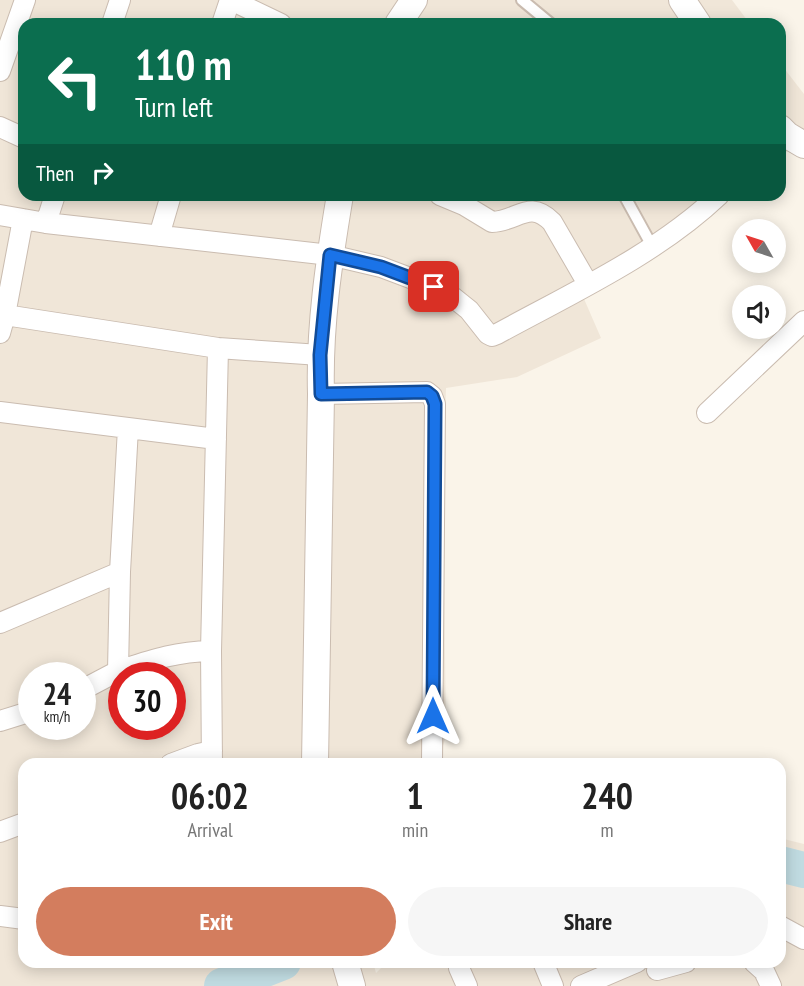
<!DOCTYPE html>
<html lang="en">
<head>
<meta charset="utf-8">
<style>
  body { margin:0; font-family:"PT Sans Narrow",sans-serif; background:#f6f6f6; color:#222; height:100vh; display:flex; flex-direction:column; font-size:22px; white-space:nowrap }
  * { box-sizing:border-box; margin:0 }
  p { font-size:20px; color:#767676 }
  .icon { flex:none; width:33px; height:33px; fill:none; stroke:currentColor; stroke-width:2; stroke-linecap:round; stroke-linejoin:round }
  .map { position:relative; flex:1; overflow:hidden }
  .side { position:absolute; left:18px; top:758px; width:768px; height:210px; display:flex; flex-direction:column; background:#fff; border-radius:18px; box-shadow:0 3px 15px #0003 }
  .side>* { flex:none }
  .guide { position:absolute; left:18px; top:18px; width:768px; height:183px; border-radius:18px; box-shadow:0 3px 15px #0003; background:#0b6e4f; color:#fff; overflow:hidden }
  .needle { width:39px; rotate:309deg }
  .controls { position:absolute; left:732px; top:219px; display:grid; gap:12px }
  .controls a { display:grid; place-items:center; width:54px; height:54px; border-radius:50%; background:#fff; box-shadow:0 3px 15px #0003; font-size:30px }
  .speed { position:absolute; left:18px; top:662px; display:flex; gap:12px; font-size:30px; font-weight:700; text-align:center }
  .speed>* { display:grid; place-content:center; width:78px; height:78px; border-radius:50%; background:#fff; box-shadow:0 3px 15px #0003; line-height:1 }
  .speed small { font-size:15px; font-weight:400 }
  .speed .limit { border:9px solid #d22; background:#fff; color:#111 }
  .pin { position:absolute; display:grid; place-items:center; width:51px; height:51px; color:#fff; margin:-26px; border-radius:12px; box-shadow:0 3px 9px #0006 }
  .me { position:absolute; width:66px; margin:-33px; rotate:0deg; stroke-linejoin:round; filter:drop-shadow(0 0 4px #0008) }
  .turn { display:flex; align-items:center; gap:21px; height:126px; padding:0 18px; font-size:27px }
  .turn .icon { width:78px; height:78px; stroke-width:2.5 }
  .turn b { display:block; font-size:42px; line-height:51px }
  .then { display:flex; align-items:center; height:57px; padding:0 18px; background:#0003; gap:12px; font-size:22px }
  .eta { display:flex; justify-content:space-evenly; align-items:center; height:102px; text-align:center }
  .eta b { font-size:36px; font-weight:700; line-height:42px }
  .action { display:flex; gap:12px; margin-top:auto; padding:12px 18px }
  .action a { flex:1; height:69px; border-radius:36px; background:#d37d5e; color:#fff; font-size:24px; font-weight:700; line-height:69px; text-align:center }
  .action a+a { background:#f6f6f6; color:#222 }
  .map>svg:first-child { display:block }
</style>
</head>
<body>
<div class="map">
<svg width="804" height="986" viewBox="0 0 804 986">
  <rect width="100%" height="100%" fill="#faf4e9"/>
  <path fill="#f0e6d8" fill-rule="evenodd" d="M0 0H732L750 24H24V195H728L581 292 601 338 517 377 446 388 443 490 446 736 438 763 24 764V962H373L376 973 387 962H780V838L804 844V986H0ZM32 675H82V726H32ZM122 675H172V726H122Z
    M780 63 804 94V139L780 157Z"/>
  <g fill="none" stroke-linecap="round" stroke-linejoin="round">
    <path stroke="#c0dbe1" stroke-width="36" d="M780 864 804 870
      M222 986 283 962"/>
    <defs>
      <path id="service" d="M522 0 551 24
        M624 195 652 246"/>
      <path id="minor" d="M231 0 281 24
        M112 24 120 0
        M222 24 230 0
        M0 71 25 0
        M0 127 24 138
        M440 195 464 205 492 222C518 221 529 199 552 222L588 284
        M0 215 46 223 330 255 381 267 434 287 454 298 469 310 488 334 492 336 497 334C572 293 657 254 719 195
        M46 223 55 195
        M159 236 171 195
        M5 315 218 348 320 355
        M0 333 5 315 23 219
        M321 394 427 392 432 396 435 404 432 764
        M0 412 216 439
        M707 413 804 321
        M128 428 120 572 118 671C152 660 174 652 211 651
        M0 623 120 572
        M82 690 118 671
        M0 721 32 711
        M171 764 198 754 212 751
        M212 764 211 651 218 348
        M0 832 24 823
        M0 916 24 919
        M780 926 804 939
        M543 962 553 986
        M754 962 764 971 771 986
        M459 968 467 986
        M657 970 686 962
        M581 986 637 962"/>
      <path id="tertiary" d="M682 0 698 24
        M398 24 414 0
        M780 128 787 135 804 145
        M315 764 321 394C319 327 329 261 340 195
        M345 962 352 986"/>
    </defs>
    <use href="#service" stroke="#cabcb0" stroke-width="14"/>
    <use href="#minor" stroke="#cabcb0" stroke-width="22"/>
    <use href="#tertiary" stroke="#cabcb0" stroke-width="28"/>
    <use href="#service" stroke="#fff" stroke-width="10"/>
    <use href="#minor" stroke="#fff" stroke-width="20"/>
    <use href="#tertiary" stroke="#fff" stroke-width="26"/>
  </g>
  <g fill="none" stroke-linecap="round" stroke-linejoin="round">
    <defs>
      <path id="route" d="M433 716 435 404 432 396 427 392 321 394 320 355 330 255 381 267 434 287"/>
    </defs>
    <use href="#route" stroke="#114b97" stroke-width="15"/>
    <use href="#route" stroke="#1a73e8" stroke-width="10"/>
  </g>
</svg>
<div class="controls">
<a><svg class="needle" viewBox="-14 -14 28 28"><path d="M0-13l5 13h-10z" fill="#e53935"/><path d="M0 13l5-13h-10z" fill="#767676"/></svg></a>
<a><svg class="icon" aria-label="sound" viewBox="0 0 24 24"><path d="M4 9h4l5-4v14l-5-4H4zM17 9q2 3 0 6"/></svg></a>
</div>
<div class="speed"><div>24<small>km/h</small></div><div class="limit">30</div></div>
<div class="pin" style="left:434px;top:287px;background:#d93025"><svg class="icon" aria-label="arrive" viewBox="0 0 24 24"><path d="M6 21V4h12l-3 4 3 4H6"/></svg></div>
<svg class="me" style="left:433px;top:716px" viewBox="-20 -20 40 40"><path d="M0-17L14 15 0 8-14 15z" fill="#1a73e8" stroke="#fff" stroke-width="4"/></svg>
<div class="guide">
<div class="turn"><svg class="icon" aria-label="left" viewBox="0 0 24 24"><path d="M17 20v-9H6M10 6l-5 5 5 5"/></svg><div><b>110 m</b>Turn left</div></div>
<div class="then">Then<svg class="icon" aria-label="right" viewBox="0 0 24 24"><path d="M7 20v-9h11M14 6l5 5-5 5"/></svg></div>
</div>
<section class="side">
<div class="eta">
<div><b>06:02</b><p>Arrival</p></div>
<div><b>1</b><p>min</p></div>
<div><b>240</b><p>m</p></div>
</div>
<div class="action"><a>Exit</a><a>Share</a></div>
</section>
</div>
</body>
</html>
